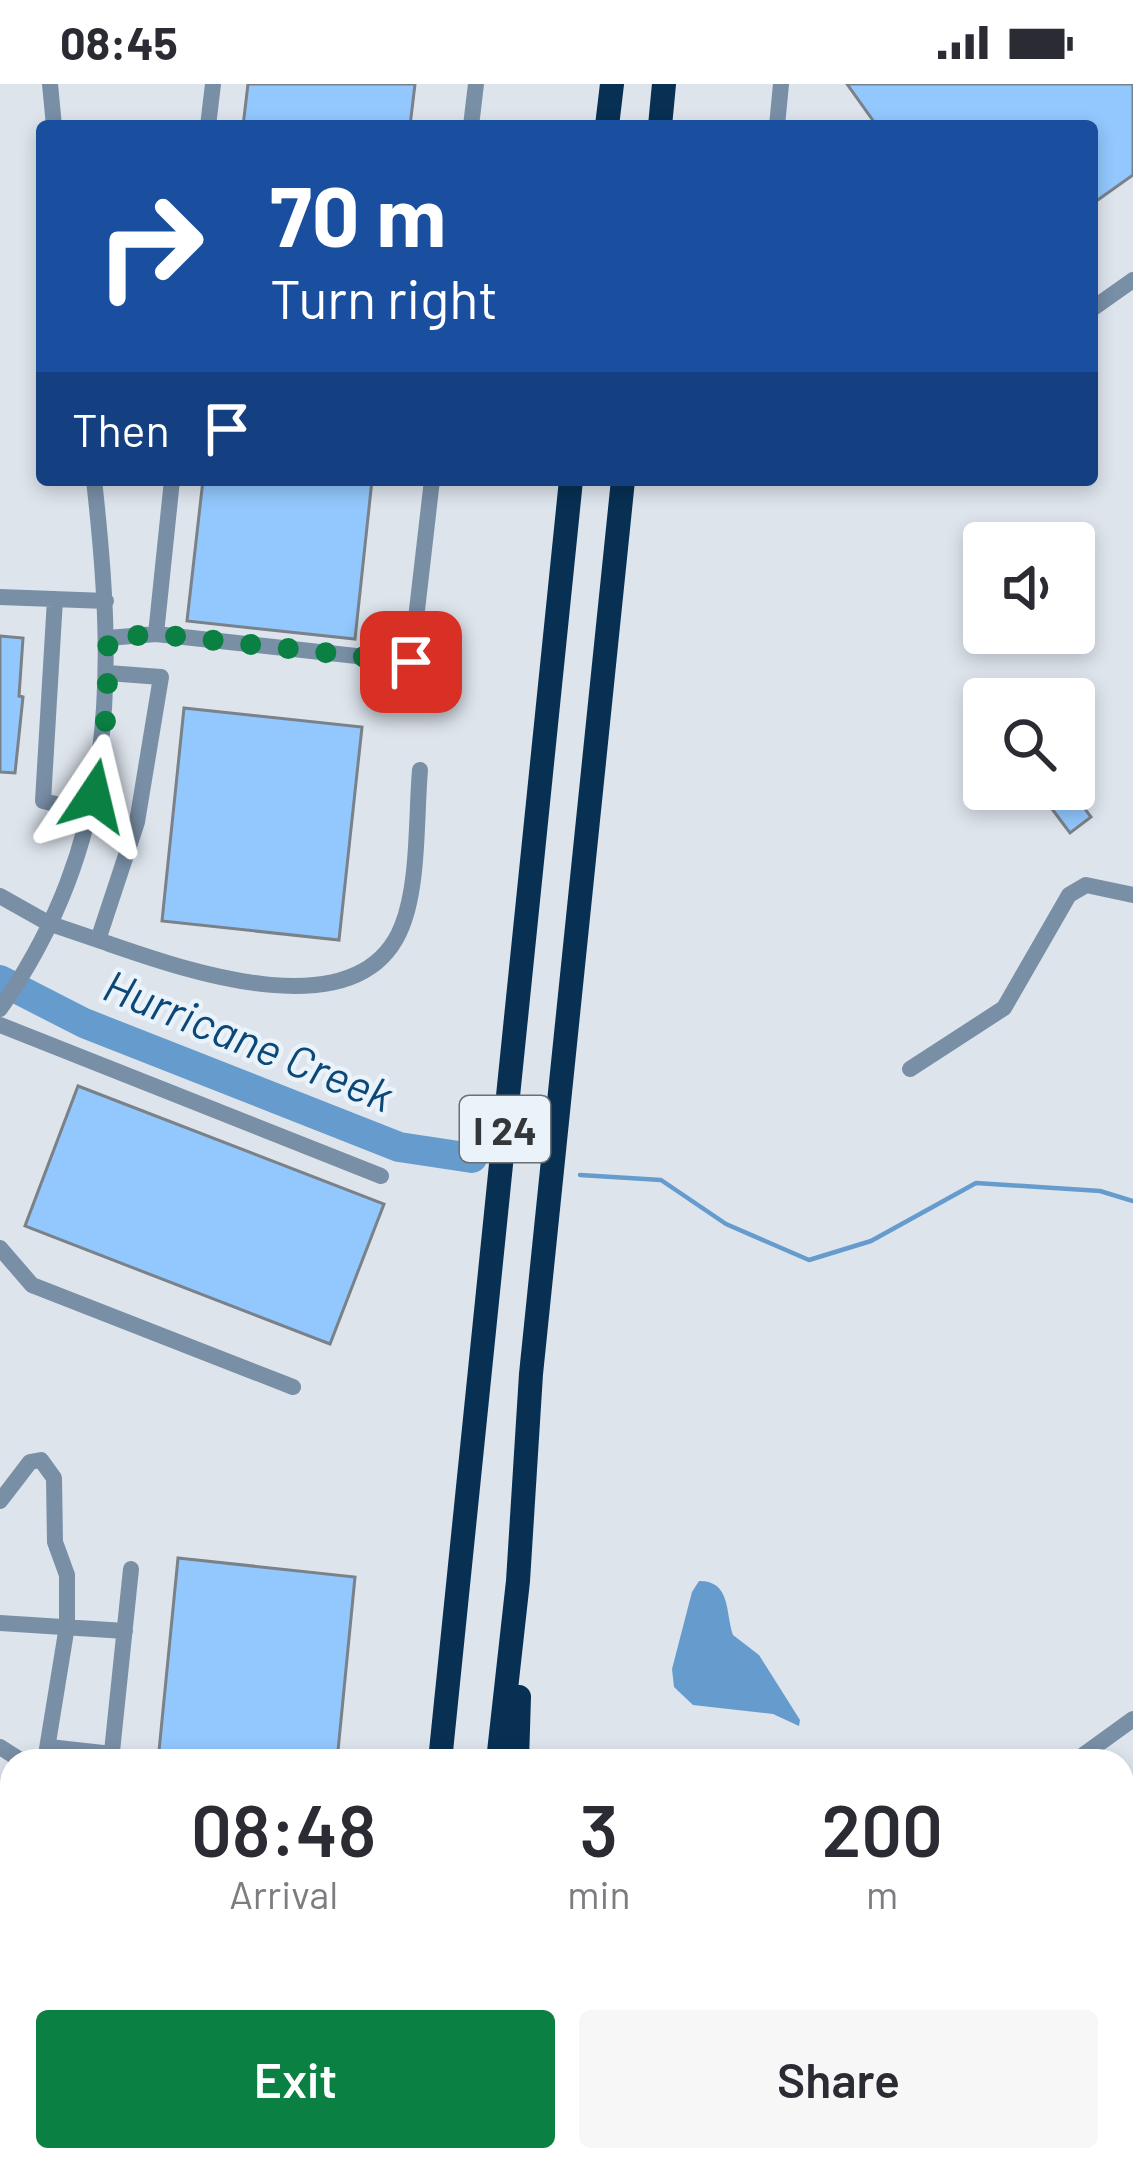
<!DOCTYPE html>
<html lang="en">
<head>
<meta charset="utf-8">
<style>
  body { margin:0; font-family:Barlow,sans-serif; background:#f7f7f7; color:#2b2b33; height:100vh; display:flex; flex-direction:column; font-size:45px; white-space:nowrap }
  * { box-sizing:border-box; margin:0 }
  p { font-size:39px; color:#7c7c81 }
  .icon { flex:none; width:66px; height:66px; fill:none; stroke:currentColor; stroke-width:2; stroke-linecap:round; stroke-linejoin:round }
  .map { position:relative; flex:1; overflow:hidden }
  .drawer { position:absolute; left:0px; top:1665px; width:1134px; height:423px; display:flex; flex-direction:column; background:#fff; border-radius:36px 36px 0 0; box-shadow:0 6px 18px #0003 }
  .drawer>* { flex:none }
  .hud { position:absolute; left:36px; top:36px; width:1062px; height:366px; border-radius:12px; box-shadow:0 6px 18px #0003; background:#1a4fa0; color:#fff; overflow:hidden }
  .buttons { position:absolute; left:963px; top:438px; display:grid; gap:24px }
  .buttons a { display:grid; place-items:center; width:132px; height:132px; border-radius:12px; background:#fff; box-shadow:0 6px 18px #0003; font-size:60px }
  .pin { position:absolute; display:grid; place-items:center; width:102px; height:102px; color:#fff; margin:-51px; border-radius:24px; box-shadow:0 6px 18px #0006 }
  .me { position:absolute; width:132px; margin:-66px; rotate:10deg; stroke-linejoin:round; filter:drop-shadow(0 0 9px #0008) }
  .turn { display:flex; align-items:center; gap:42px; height:252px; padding:0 36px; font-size:54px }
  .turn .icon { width:156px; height:156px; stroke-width:2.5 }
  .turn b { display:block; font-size:84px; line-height:102px }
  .then { display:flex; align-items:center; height:114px; padding:0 36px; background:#0003; gap:24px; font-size:45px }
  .eta { display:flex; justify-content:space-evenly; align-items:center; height:204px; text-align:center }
  .eta b { font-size:72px; font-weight:600; line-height:84px }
  .cta { display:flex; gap:24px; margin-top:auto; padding:24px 36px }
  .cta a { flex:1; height:138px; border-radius:12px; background:#0b8043; color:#fff; font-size:48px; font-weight:600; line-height:138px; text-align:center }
  .cta a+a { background:#f7f7f7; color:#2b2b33 }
  .status { display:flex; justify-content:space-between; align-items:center; height:84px; padding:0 60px; background:#fff; direction:ltr }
  .status svg { height:33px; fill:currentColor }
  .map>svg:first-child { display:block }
</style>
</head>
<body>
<div class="status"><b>08:45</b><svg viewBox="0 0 49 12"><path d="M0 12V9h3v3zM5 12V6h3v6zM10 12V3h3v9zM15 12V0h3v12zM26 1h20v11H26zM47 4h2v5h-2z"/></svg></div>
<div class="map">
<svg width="1133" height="2087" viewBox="0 0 1133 2087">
  <rect width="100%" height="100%" fill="#dde4ec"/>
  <path fill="#669bce" d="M699 1497C731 1497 725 1527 733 1551L759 1571 800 1636 799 1642 773 1630 693 1621 674 1603 672 1585 692 1508Z"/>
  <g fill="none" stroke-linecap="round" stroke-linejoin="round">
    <path stroke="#669bce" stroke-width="4.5" d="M580 1091 661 1096 726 1140 809 1176 871 1157 976 1099 1100 1107 1133 1117"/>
    <path stroke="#669bce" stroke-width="30" d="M0 896 84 939 399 1063 472 1074"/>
  </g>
  <path fill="#92c8fe" stroke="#7a8188" stroke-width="3" d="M248 0H415L410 42H243Z
    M847 0H1133V91L1092 120V42H877Z
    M203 396H372L355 555 187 537Z
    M0 552 23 554 19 612 23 613 15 689 0 688Z
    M184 624 362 643 339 856 162 837Z
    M1070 705 1091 733 1070 749 1049 721Z
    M78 1002 384 1120 330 1260 25 1142Z
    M178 1474 355 1493 337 1677H158Z"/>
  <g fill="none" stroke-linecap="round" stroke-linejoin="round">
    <path stroke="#798fa6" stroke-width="16" d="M50 0 54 42
      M208 42 213 0
      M471 42 476 0
      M777 42 781 0
      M1092 225 1133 196
      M0 513 106 517
      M55 515 43 717 90 728
      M156 550 172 396
      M108 554 156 550 411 578 432 396
      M0 812 48 839 98 856 137 738 161 593 108 589
      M98 856C174 882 359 952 402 842 419 800 416 732 420 686
      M0 925C118 756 116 592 94 396
      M0 941 381 1092
      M910 985 1004 924 1069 811 1086 801 1133 811
      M0 1164 32 1201 293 1303
      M0 1417 30 1378 41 1376 54 1394 55 1458 67 1491V1542L45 1677
      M0 1539 125 1547
      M0 1663 22 1677
      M49 1663 112 1670
      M111 1677 131 1485
      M1075 1677 1133 1635
      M0 1782 12 1760
      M0 1796 12 1804
      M0 1940 12 1924
      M1122 2028 1133 2043
      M279 2087 280 2076
      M830 2087 837 2076"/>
    <path stroke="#073053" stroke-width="24" d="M607 42 612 0
      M660 42 664 0
      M440 1677 571 396
      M498 1677 518 1497 531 1290 623 396
      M517 1677 519 1613
      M398 2087 400 2076
      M454 2087 455 2076
      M482 2087 483 2076"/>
  </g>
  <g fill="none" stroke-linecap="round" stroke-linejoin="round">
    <path stroke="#0b8043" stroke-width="21" stroke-dasharray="0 37.8" d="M94 712 107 627 108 554 156 550 411 578"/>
  </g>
  <g text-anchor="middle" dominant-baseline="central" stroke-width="9" stroke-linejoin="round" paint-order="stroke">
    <rect fill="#eaf2fa" stroke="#6b6f74" stroke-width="3" x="460" y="1012" width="90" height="66" rx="9"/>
    <g font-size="39" font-weight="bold" fill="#34373a">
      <text x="505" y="1045">I 24</text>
    </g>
    <g font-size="45" font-style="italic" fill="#0b4777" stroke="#eaf2fa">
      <text transform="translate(249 955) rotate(22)">Hurricane Creek</text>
    </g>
  </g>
</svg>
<div class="buttons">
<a><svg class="icon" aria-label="sound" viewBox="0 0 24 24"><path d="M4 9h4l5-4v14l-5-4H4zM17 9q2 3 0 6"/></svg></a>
<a><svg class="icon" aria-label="search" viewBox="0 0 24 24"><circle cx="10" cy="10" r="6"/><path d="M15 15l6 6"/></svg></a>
</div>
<div class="pin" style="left:411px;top:578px;background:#d93025"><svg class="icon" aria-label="arrive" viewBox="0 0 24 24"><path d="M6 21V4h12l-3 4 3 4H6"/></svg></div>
<svg class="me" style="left:94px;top:712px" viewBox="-20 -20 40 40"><path d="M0-17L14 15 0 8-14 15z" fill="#0b8043" stroke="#fff" stroke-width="4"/></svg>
<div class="hud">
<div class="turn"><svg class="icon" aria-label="right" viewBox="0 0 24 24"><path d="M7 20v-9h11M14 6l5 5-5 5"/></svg><div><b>70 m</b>Turn right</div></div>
<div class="then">Then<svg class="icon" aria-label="arrive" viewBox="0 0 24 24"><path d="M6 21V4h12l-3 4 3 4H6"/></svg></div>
</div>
<section class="drawer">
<div class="eta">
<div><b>08:48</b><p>Arrival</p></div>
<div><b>3</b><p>min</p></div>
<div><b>200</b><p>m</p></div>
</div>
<div class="cta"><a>Exit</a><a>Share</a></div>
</section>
</div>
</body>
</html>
